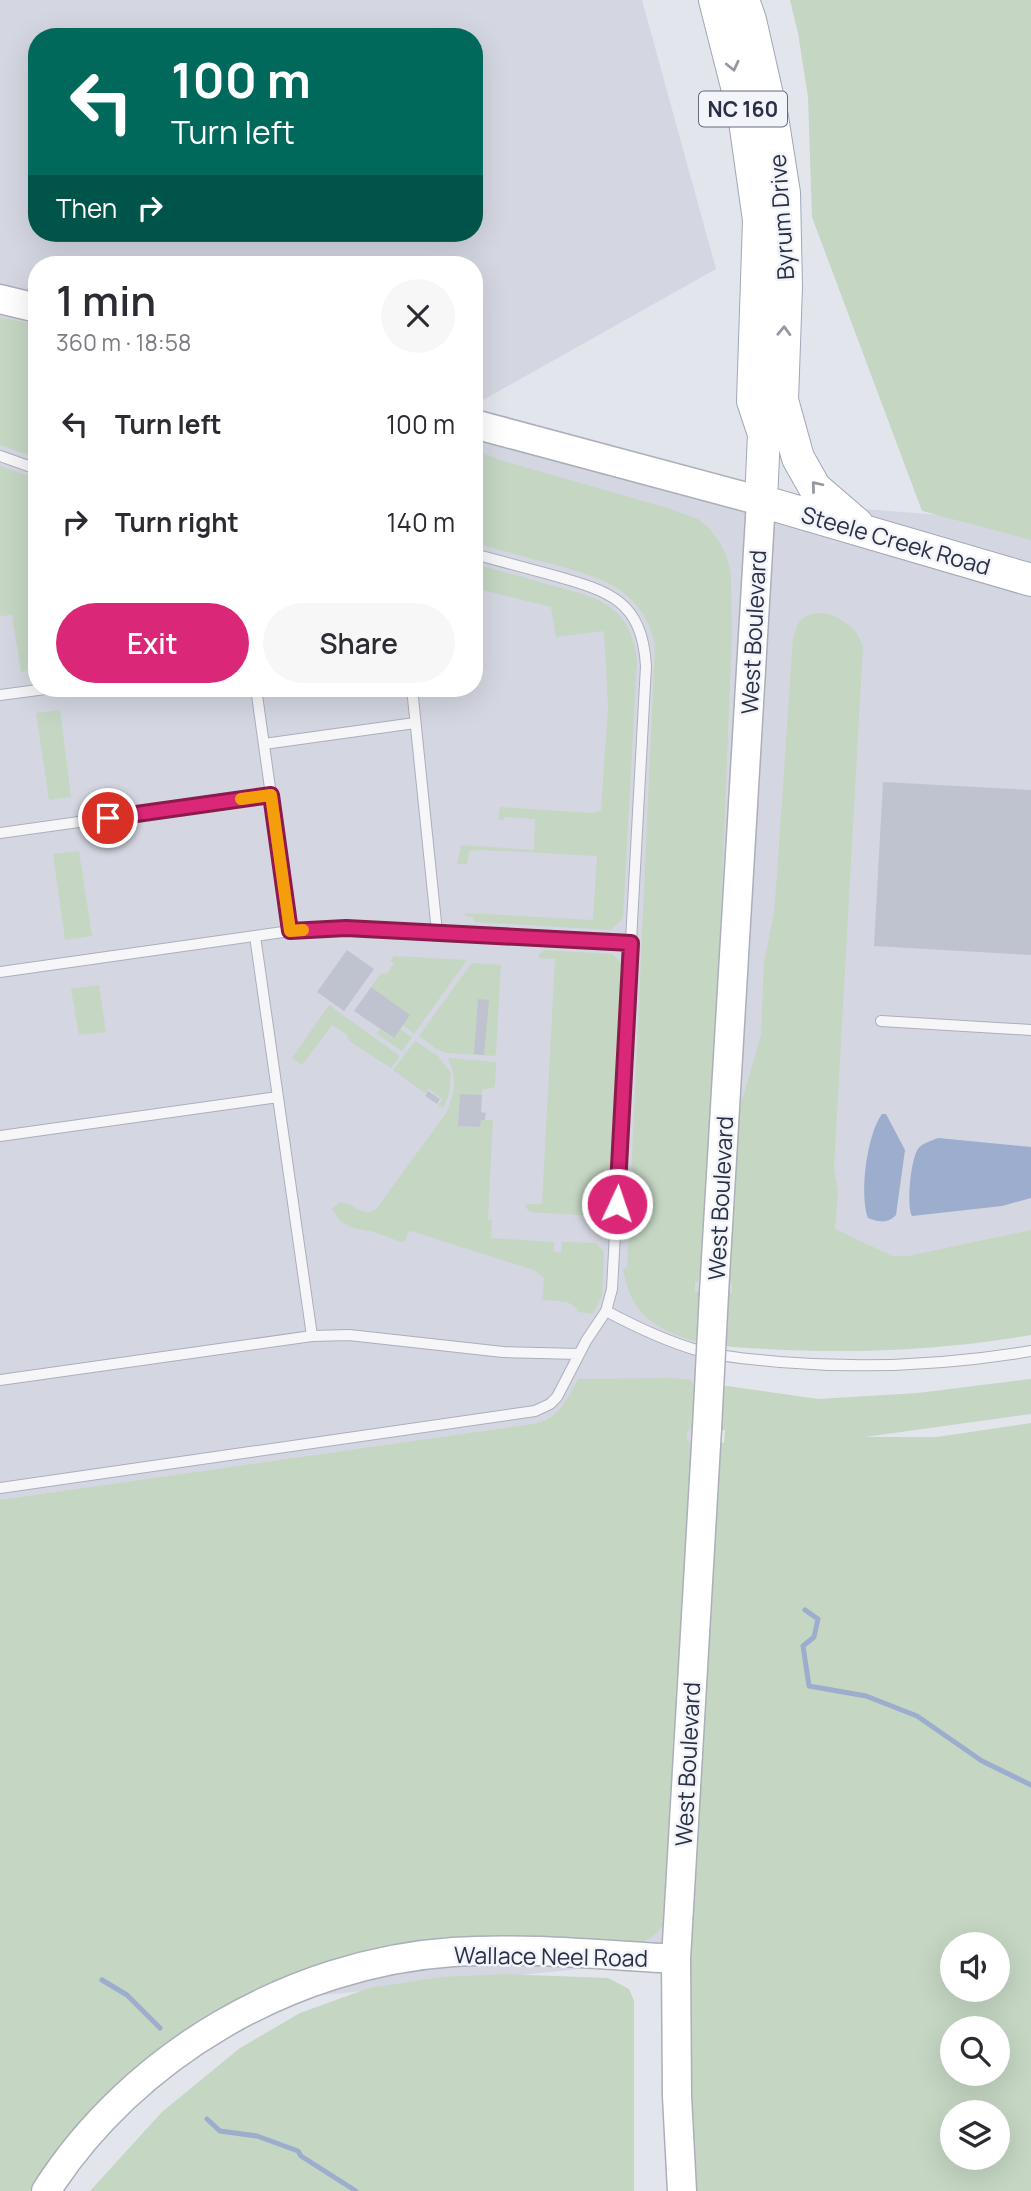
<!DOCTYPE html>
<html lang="en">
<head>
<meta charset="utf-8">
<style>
  body { margin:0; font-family:Manrope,sans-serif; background:#f7f7f7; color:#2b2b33; height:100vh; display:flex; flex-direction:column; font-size:26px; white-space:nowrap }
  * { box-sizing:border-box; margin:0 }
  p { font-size:23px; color:#7c7c81 }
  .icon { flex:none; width:38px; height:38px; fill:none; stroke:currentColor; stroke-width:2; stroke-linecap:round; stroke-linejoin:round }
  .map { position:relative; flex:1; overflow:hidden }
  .side { position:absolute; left:28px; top:256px; width:455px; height:441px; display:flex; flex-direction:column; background:#fff; border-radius:28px; box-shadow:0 7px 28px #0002 }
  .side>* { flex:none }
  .top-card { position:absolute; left:28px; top:28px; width:455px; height:214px; border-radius:28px; box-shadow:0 7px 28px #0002; background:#00695c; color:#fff; overflow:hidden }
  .tools { position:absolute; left:940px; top:1932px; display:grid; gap:14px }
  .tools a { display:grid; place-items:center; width:70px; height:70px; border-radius:50%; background:#fff; box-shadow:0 7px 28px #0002; font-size:35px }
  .pin { position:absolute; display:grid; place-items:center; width:60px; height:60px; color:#fff; margin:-30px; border:4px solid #fff; border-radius:50%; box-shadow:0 2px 7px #0007 }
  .me { position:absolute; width:77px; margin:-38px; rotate:3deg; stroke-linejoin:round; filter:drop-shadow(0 0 5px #0008) }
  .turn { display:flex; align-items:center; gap:24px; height:147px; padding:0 28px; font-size:32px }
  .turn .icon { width:91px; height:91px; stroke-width:2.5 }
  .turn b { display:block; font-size:49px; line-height:60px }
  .then { display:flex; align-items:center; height:66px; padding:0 28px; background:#0003; gap:14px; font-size:26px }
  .round { display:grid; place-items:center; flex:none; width:74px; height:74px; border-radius:37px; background:#f7f7f7 }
  .headline { display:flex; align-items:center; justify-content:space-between; height:119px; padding:0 28px }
  h1 { font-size:42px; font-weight:600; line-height:52px }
  .primary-button { display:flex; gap:14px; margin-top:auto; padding:14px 28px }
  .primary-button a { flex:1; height:80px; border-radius:42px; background:#db2777; color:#fff; font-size:28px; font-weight:600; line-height:80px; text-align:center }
  .primary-button a+a { background:#f7f7f7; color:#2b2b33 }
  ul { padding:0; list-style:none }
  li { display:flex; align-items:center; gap:21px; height:98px; padding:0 28px }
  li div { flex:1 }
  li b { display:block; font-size:26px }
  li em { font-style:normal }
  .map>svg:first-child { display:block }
</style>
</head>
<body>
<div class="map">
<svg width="1031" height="2191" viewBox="0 0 1031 2191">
  <rect width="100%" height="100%" fill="#e2e5ec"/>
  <path fill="#d4d7e1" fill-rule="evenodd" d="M0 0H642L716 269 474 405V264H37V688H474V424L761 501 1031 522V1236L718 1300 676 1959 265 2001 39 2138 0 2191ZM37 37H474V233H37Z"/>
  <path fill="#c5d6c3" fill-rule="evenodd" d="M790 0H1031V540L922 511 812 217 808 97 798 33Z
    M0 317 37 325V458L0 445Z
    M474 449 500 460 667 508 698 519 709 528 720 543 727 557 731 574 732 634 709 1215 703 1273H699L698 1282H695V1292L732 1293V1283H728L738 1099 743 1097 761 1035 764 963 774 912 777 875 793 637C795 632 797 625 800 621 815 604 843 617 855 631 859 635 860 641 863 646L834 1168 838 1192 835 1229 892 1256H908L1031 1230V1335C944 1350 854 1354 766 1349 731 1347 693 1346 662 1328 636 1314 628 1296 623 1269L627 1268 655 645C643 589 602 578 552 564 526 557 500 550 474 543Z
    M0 466 37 479V669L21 672 12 615 0 616Z
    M474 564C499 570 523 577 547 584 595 597 631 603 637 660L623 918 611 930 475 922 473 917 465 916V913L593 920 597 856 482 850 469 851 467 864H457L461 845 534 850 535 819 504 817V820L498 819 500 807 590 813 601 811 608 707 604 631 556 637 551 607 474 588Z
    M60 710 71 797 49 800 36 713Z
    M79 851 92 936 65 940 53 854Z
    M544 950 613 954 621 963 608 1205 605 1212 596 1216 530 1212 526 1208V1204H542L555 959 539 958V954Z
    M394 956 467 960 414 1034 403 1025 371 987 381 973 386 975 394 963 390 961Z
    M475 963 501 965 496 1054 494 1056 447 1053 436 1049 419 1036 471 964Z
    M99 985 106 1032 79 1035 71 989Z
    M329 1005 400 1056 391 1068 349 1041 347 1035 332 1025 302 1065 292 1058Z
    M380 1029 393 1038 400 1029 412 1037 402 1051 377 1034Z
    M415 1041 438 1056 451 1073 449 1094 444 1107 438 1106 442 1099 429 1089 425 1093 393 1070Z
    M448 1058 496 1062 495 1087 482 1090V1095H460L458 1126 480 1127 481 1120H493L488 1219 492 1220 491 1238 554 1242V1252L561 1253 562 1242 596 1243 604 1252 602 1296 593 1314 578 1312C573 1298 555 1302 542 1300L544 1278 534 1270 411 1231 408 1232 405 1241 401 1242 374 1232 353 1228 341 1222 332 1209 340 1202C354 1203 363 1218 376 1209L447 1112C456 1086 457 1082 448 1058Z
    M672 1378 691 1380 693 1385 727 1386 818 1399 918 1393 1031 1379V1414L865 1437H937L1031 1423V2191H697L691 2085 685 2032 720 1443H724L725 1430 691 1427 690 1431H687V1441H690V1449L694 1450 666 1922C658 1933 650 1940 637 1944L426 1942 365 1952 279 1981 151 2057 127 2077 70 2136 29 2191H0V1500L533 1424C559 1419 566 1401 578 1379ZM952 1944H998V1990H952ZM952 2028H998V2074H952ZM952 2112H998V2158H952Z
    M504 1974 608 1978 629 1989 634 2001V2191H90L162 2112 240 2048 300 2013 369 1988 442 1977Z"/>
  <path fill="#9cadcd" d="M882 1114H886L905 1150 896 1215C888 1224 878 1222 868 1218 859 1195 867 1134 882 1114Z
    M938 1138 1031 1147V1198L1002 1206 912 1216C906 1206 911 1158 918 1149 922 1143 931 1141 938 1138Z"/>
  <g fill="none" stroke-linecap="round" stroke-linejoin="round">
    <path stroke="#9cadcd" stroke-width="5" d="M805 1610 818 1619 814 1637 803 1646 809 1686 866 1696 917 1716 982 1761 1031 1785
      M102 1980 127 1995 160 2028
      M207 2119 220 2131 257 2136 298 2151 301 2156 356 2191"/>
  </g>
  <path fill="#bfc3cf" d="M883 782 1031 790V955L874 946Z
    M347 950 374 969 344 1011 317 992Z
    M371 987 410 1015 394 1038 354 1011Z
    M478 999 489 1000 484 1055 474 1054Z
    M428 1091 440 1099 437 1104 425 1096Z
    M460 1094 482 1095 481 1112 486 1113 485 1120H481L480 1127 458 1126Z"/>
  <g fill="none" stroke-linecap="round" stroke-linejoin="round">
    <defs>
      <path id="lane" d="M0 456 37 469
        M412 688 437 932
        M0 695 53 688
        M264 744 415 723
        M0 833 271 795
        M290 931 346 928 631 943
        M0 972 290 931 256 688
        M881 1021 1031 1030
        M0 1136 278 1097
        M606 1311C636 1327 668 1342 700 1351 726 1358 753 1359 780 1362 864 1369 947 1365 1031 1351
        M312 1336 349 1335 503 1352 579 1354
        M0 1380 312 1336 255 936
        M0 1488 535 1411 550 1404 557 1397 586 1341 606 1311 612 1289 646 666C642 600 609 591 552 575 526 568 500 561 474 554"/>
      <path id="secondary" d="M0 299 37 308
        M474 424 761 501 714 1293
        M46 2191C133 2055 291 1963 453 1952 527 1947 602 1955 676 1959
        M682 2191 677 2096 676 1959 707 1428"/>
      <path id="primary" d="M715 0 744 114 759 220 753 401 764 434 761 501 1031 580
        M743 0 750 20 772 117 784 193 786 287 782 400 764 434
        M782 400 798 458 815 488 857 524"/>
    </defs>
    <use href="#lane" stroke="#aaafba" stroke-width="12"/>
    <use href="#secondary" stroke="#aaafba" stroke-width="31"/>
    <use href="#primary" stroke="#a1a7b8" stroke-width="34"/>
    <use href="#lane" stroke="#f6f6f9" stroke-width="10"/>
    <use href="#secondary" stroke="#fff" stroke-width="28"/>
    <use href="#primary" stroke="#fff" stroke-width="32"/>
    <defs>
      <path id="secondary-bridge" d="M707 1428 714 1293"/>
    </defs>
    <use href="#secondary-bridge" stroke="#aaafba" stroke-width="31" stroke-linecap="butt"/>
    <use href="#secondary-bridge" stroke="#fff" stroke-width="28"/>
  </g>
  <defs><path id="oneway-chevron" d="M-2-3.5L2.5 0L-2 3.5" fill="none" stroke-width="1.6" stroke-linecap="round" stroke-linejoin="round" transform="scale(1.75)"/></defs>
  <g stroke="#9498a2">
    <use href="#oneway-chevron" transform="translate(733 66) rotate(77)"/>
    <use href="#oneway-chevron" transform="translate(784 331) rotate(-88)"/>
    <use href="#oneway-chevron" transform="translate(816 486) rotate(-130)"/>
  </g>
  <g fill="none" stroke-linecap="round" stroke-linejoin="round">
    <defs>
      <path id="route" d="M108 818 271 795 290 931 346 928 631 943 617 1204"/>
    </defs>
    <use href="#route" stroke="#8e194d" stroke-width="18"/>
    <use href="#route" stroke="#db2777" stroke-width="12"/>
    <path stroke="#f59e0b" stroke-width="12" d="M241 799 271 795 290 931 303 930"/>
  </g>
  <g text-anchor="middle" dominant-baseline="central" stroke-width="5" stroke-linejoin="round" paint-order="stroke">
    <rect fill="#f2f4f9" stroke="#656b7b" stroke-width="2" x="699" y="91.5" width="88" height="35" rx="5"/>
    <g font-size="21" font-weight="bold" fill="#293045">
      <text x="743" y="109">NC 160</text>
    </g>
    <g font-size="23" fill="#293045" stroke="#f2f4f9">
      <text transform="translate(781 217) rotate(-94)">Byrum Drive</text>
      <text transform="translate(896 540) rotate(16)">Steele Creek Road</text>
      <text transform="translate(753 632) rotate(-87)">West Boulevard</text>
      <text transform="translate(720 1198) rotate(-87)">West Boulevard</text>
      <text transform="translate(687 1764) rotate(-87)">West Boulevard</text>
      <text transform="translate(551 1956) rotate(1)">Wallace Neel Road</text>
    </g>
  </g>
</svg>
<div class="tools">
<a><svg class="icon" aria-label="sound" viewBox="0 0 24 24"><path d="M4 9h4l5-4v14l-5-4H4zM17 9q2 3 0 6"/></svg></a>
<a><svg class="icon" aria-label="search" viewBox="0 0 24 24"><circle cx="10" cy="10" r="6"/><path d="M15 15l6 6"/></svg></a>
<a><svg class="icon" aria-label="layers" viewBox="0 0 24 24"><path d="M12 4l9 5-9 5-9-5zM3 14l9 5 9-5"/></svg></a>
</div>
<div class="pin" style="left:108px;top:818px;background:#d93025"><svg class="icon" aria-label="arrive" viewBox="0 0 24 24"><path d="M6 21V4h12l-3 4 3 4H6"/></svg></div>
<svg class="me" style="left:617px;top:1204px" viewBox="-20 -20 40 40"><circle r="17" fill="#db2777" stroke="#fff" stroke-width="3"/><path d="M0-11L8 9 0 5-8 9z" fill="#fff"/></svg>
<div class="top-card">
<div class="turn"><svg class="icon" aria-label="left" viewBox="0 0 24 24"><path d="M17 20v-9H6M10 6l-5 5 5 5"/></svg><div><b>100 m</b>Turn left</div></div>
<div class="then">Then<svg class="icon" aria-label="right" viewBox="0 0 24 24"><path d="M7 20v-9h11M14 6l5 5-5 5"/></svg></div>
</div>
<section class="side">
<div class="headline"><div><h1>1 min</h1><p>360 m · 18:58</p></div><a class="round"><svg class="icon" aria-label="close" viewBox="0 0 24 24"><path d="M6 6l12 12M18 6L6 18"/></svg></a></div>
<ul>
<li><svg class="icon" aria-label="left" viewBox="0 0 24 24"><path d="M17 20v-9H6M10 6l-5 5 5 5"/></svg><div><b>Turn left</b></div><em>100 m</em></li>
<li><svg class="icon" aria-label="right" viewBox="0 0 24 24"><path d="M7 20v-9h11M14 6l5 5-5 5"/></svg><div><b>Turn right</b></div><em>140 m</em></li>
</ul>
<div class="primary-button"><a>Exit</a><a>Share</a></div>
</section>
</div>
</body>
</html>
